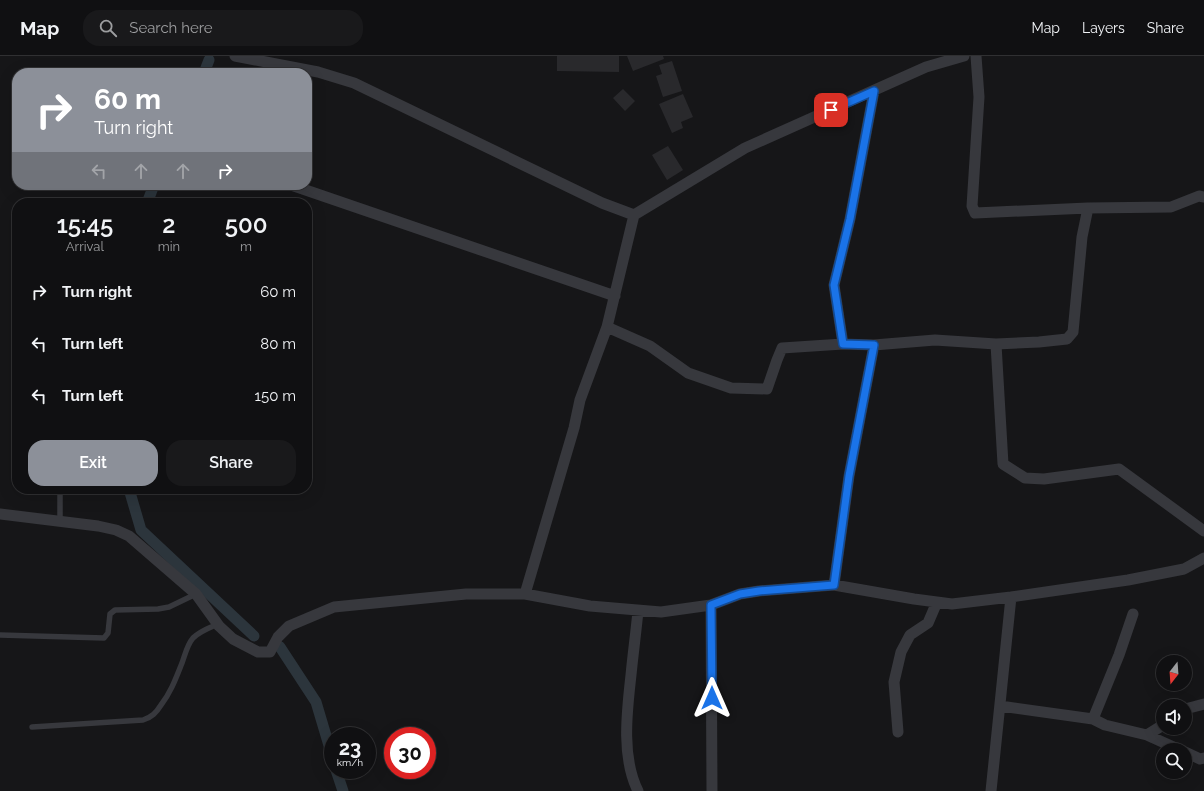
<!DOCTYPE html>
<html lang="en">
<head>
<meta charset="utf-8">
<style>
  body { margin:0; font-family:Raleway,sans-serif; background:#19191b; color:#f1f3f6; height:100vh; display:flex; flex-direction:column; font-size:15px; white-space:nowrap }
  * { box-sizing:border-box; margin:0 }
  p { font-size:13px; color:#9c9d9f }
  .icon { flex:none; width:22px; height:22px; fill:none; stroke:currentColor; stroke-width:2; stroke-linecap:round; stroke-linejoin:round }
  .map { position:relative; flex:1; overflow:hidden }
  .details { position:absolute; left:12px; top:142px; width:300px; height:296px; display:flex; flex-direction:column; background:#101012; border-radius:16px; box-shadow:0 4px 16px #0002,0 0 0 1px #303032 }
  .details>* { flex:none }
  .hud { position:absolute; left:12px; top:12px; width:300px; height:122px; border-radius:16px; box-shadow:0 4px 16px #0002,0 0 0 1px #303032; background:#8c9099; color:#fff; overflow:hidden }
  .needle { width:26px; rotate:197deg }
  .fabs { position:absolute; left:1156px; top:599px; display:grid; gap:8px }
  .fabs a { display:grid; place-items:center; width:36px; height:36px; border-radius:50%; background:#101012; box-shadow:0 4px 16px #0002,0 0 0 1px #303032; font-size:20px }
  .speed { position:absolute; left:324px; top:671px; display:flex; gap:8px; font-size:20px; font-weight:700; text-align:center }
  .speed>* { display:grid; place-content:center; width:52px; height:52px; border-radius:50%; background:#101012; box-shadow:0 4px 16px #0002,0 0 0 1px #303032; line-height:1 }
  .speed small { font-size:10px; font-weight:400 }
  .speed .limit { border:6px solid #d22; background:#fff; color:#111 }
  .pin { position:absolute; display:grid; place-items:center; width:34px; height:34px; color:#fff; margin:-17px; border-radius:8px; box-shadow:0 2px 6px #0006 }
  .me { position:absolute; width:44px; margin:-22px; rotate:0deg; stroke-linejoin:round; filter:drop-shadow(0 0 3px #0008) }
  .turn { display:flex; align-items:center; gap:14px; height:84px; padding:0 16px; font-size:18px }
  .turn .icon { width:52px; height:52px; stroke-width:2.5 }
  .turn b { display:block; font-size:28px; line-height:34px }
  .lanes { display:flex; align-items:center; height:38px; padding:0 16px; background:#0003; justify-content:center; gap:20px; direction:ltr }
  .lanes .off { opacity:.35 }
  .eta { display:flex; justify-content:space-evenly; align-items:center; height:68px; text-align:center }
  .eta b { font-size:24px; font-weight:600; line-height:28px }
  .action { display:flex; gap:8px; margin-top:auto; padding:8px 16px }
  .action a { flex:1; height:46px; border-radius:16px; background:#8c9099; color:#fff; font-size:16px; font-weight:600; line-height:46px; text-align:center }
  .action a+a { background:#19191b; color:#f1f3f6 }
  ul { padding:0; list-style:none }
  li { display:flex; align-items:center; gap:12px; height:52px; padding:0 16px }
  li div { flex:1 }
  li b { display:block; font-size:15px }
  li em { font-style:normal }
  header { display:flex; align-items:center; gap:24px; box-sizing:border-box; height:56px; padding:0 20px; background:#101012; border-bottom:1px solid #303032 }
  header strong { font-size:19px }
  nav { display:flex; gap:22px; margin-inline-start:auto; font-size:14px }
  .search { width:280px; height:36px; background:#19191b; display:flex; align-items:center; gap:10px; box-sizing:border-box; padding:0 14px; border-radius:16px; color:#9c9d9f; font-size:15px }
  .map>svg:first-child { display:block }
</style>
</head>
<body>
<header>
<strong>Map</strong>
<div class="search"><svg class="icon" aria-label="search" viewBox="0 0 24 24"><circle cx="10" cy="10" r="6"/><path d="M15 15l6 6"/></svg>Search here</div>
<nav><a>Map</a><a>Layers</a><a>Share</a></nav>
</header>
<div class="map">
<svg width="1204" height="735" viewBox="0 0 1204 735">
  <rect width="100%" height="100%" fill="#161618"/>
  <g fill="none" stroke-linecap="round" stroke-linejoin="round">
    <path stroke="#2c353c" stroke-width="11" d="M204 17 209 4
      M147 147 154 129
      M129 433 141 474 254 580
      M280 591 316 646 333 703
      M336 714 343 735"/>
  </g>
  <path fill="#29292c" d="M557 0H619V16L557 15Z
    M627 0H663L664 3 633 15Z
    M672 5 682 35 663 41 656 20 662 18 659 9Z
    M623 33 635 45 625 55 613 42Z
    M683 38 693 61 681 66 683 72 672 77 659 48Z
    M668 90 683 114 667 124 652 99Z"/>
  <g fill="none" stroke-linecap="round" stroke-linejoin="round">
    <path stroke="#37383d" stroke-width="5.5" d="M60 465V433
      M0 579 104 582 108 577 110 558 115 554 158 553 169 551 196 538
      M32 671 143 664C152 661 156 657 161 649 171 636 176 622 182 607 185 599 187 589 193 582 200 575 209 572 218 568"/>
    <path stroke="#37383d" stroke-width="11" d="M235 0 318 16 354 27 602 147 634 159
      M976 0 979 41 972 150 975 157 1088 152 1171 151 1199 140 1204 141
      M291 129 615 240
      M607 271 650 290 688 317 731 332 767 333 777 304 782 292 843 288 874 289 935 284 996 288 1039 286 1067 283 1073 276 1082 181 1088 152
      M843 288 834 229 850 163 874 35
      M996 288 1003 408 1025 422 1044 423 1119 413 1204 475
      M0 458 98 470 116 474 129 480 196 538 219 570 233 583 258 596H270L278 581 289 570 334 551 466 538H525L590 550 661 556 711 549 740 538 759 535 834 529 914 543 952 548 1011 541 1128 524 1184 513 1204 502
      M834 529 849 420 874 289
      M525 538 574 372 580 344 607 271 634 159 745 92 926 11 964 0
      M711 549 712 735
      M1133 558 1119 599 1093 663 1105 669 1147 679 1163 669
      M1000 650 1093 663
      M1185 655 1189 652 1204 648
      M898 676 894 626 901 596 910 579 928 567 937 546
      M1147 679 1180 694
      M1185 696 1200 703 1204 702
      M638 735C621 701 627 655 631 619 633 598 636 576 638 555
      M991 735 1011 541"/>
  </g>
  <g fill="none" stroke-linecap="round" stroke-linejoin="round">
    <defs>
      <path id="route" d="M712 642 711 549 740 538 759 535 834 529 849 420 874 289 843 288 834 229 850 163 874 35 831 54"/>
    </defs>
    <use href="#route" stroke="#114b97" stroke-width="10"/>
    <use href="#route" stroke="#1a73e8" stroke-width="7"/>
  </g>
</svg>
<div class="fabs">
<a><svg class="needle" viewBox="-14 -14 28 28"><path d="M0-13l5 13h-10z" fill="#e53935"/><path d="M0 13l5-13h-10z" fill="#9c9d9f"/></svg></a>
<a><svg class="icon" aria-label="sound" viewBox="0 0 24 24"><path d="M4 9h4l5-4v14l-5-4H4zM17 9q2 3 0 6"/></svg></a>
<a><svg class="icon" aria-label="search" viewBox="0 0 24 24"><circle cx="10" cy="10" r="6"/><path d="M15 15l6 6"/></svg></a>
</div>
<div class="speed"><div>23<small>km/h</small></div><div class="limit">30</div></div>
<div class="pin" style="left:831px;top:54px;background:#d93025"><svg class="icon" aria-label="arrive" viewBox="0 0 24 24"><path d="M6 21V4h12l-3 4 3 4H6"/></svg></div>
<svg class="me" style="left:712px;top:642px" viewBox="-20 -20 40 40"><path d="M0-17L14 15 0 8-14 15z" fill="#1a73e8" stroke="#fff" stroke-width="4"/></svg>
<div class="hud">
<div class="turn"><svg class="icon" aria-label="right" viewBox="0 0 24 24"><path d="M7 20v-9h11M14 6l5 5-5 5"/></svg><div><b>60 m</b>Turn right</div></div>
<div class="lanes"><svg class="icon off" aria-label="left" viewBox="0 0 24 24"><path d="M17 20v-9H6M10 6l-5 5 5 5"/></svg><svg class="icon off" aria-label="ahead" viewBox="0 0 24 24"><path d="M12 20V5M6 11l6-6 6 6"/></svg><svg class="icon off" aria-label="ahead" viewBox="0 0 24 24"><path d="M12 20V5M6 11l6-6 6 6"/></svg><svg class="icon" aria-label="right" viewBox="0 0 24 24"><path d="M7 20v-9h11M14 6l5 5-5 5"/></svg></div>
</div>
<section class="details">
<div class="eta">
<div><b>15:45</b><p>Arrival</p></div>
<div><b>2</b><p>min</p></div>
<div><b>500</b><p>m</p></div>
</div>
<ul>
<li><svg class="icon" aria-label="right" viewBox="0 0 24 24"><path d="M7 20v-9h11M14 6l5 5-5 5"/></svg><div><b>Turn right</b></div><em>60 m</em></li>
<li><svg class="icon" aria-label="left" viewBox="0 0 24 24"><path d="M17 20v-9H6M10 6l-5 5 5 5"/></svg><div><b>Turn left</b></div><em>80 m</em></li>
<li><svg class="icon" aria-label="left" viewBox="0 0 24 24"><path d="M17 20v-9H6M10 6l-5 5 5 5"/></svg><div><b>Turn left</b></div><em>150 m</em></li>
</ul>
<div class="action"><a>Exit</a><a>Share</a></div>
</section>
</div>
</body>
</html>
